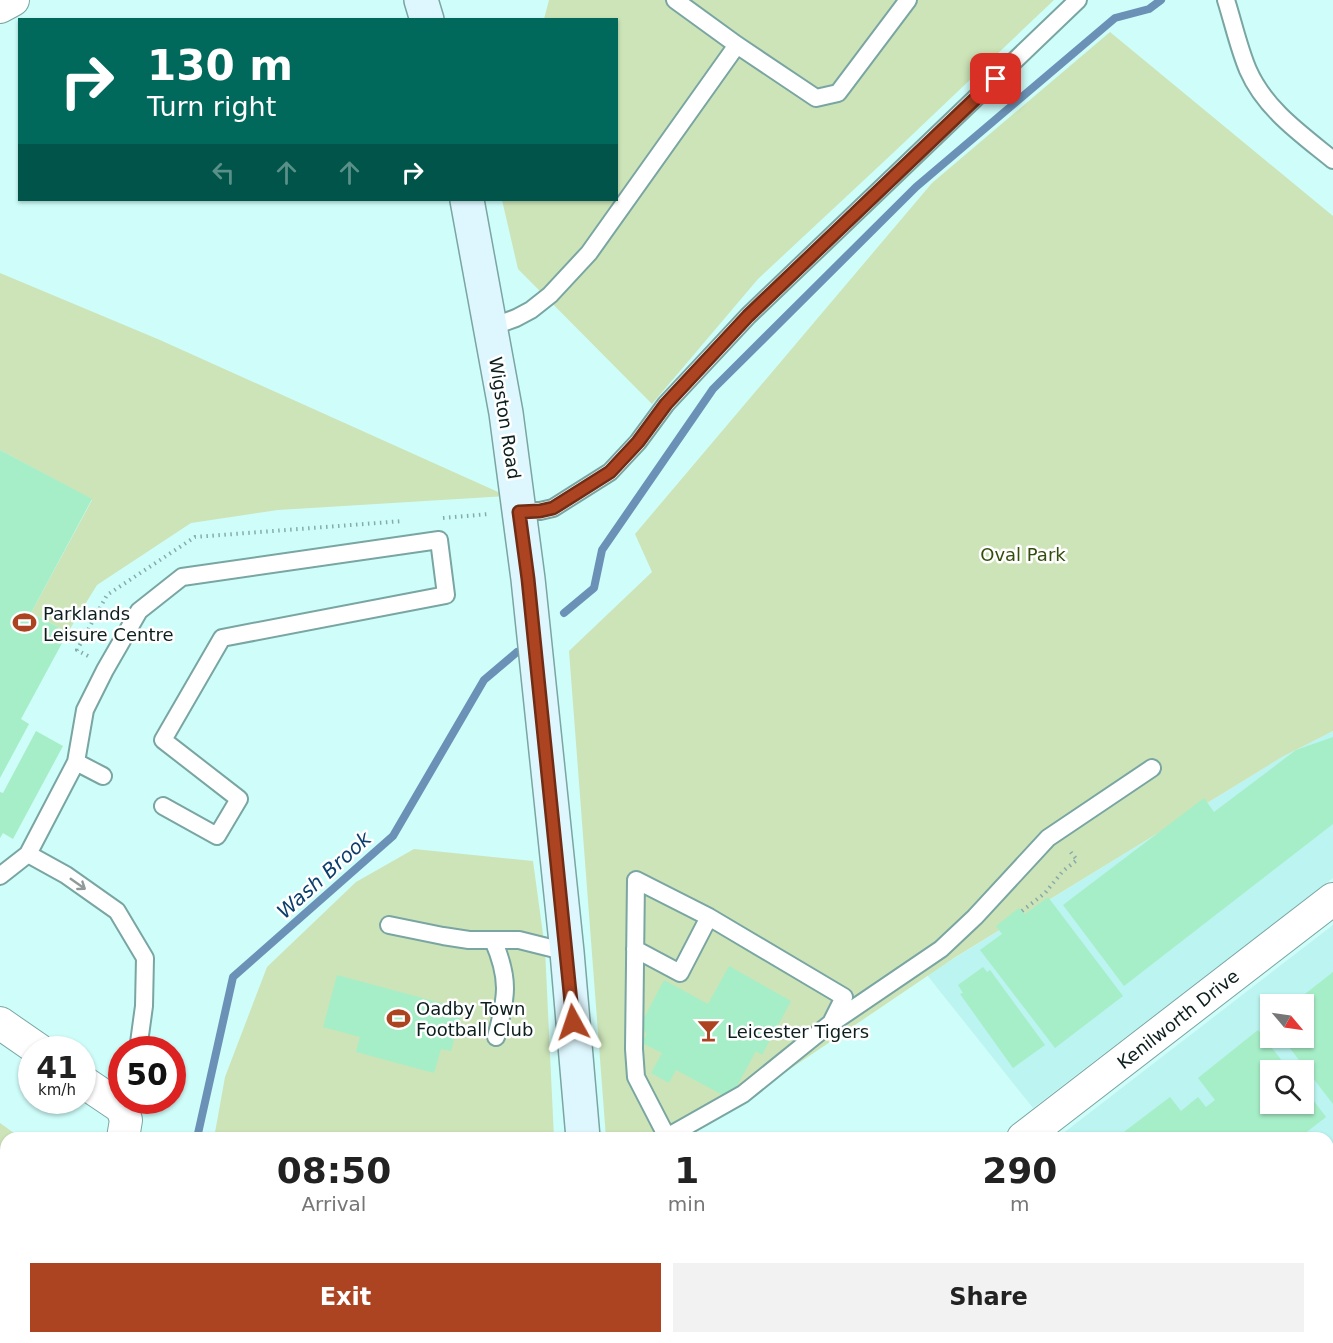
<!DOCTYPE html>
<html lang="en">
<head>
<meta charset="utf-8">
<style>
  body { margin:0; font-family:"DejaVu Sans",sans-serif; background:#f2f2f2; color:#222; height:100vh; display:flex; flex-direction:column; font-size:22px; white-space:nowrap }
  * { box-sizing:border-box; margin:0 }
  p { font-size:20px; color:#767676 }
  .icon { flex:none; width:33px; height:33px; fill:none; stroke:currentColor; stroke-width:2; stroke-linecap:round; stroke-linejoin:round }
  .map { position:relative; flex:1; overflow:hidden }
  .sheet { position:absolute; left:0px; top:1132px; width:1334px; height:212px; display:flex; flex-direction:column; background:#fff; border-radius:18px 18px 0 0; box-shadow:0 2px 4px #0004 }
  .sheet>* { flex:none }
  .hud { position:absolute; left:18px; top:18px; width:600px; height:183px; border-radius:0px; box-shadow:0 2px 4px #0004; background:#00695c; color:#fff; overflow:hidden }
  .needle { width:39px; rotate:119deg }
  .fabs { position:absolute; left:1260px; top:994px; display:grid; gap:12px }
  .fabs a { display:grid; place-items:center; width:54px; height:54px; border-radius:0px; background:#fff; box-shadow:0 2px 4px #0004; font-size:30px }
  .speed { position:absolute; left:18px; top:1036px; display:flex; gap:12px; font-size:30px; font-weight:700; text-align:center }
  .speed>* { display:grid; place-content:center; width:78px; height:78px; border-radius:50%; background:#fff; box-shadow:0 2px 4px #0004; line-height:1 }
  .speed small { font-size:15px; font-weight:400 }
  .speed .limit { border:9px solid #d22; background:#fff; color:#111 }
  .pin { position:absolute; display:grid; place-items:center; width:51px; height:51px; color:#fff; margin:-26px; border-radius:12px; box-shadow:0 3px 9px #0006 }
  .me { position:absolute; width:66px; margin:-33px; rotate:355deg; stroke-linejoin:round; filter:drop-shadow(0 0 4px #0008) }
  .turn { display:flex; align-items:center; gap:21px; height:126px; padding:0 30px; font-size:27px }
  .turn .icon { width:78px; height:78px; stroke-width:2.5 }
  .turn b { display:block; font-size:42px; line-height:51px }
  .lanes { display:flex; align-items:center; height:57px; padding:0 30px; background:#0003; justify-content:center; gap:30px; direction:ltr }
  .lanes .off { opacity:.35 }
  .eta { display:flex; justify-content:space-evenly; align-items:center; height:102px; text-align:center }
  .eta b { font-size:36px; font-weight:700; line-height:42px }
  .primary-button { display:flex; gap:12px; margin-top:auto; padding:12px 30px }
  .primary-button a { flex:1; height:69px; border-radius:0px; background:#ac4421; color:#fff; font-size:24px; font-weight:700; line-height:69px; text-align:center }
  .primary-button a+a { background:#f2f2f2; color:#222 }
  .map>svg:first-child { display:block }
</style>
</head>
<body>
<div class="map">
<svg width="1333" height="1343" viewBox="0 0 1333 1343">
  <rect width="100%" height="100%" fill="#cffdfa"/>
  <path fill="#bbf4f0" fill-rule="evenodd" d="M1333 731V878L1033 1108 927 975 1282 757Z
    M1333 925V1343H1058L1064 1338H1328V1138H1057ZM1270 1005H1304V1038H1270ZM1270 1071H1304V1104H1270Z"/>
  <path fill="#cde4b8" d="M549 0H1054L893 153 758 279 652 404 518 269 502 200H616V20L544 19Z
    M1110 32 1333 216V731L1282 757 954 958 750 1096 675 1138H606L569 651 652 572 635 534 932 183Z
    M0 273 160 340 507 496 278 510 191 523 97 585 68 632 31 613 92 500 0 450Z
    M414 849 533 861 545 949 554 1138H214L225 1077 267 967 356 882Z
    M0 1123 21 1138H6V1338H25V1343H0Z
    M179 1338H548V1343H178Z"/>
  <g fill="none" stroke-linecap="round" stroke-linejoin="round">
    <path stroke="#6b92b6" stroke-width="8" d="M564 613 594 588 602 550 713 389 916 187 1115 18 1149 9 1161 0
      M197 1138 233 977 393 836 484 680 517 652
      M152 1343 153 1338"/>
  </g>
  <path fill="#a6eec7" d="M0 450 92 499 31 613 68 632 21 719 29 724 0 778Z
    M36 731 63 746 13 839 3 833 0 838V792L3 793Z
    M1333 737V824L1124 986 1063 905 1204 798 1214 812 1296 750Z
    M1048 897 1123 996 1055 1048 980 950 1002 934 996 926 1019 908 1025 914Z
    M729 966 791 1001 762 1055 756 1051 730 1099 676 1070 669 1083 651 1073 662 1053 642 1043 647 1033 638 1029 664 980 708 1004Z
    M983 967 987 972 990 970 1045 1045 1013 1068 960 994 963 993 958 985Z
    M1333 972V1104L1282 1038H1304V1005H1291Z
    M337 975 463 1009 451 1051 441 1049 434 1073 356 1052 360 1037 323 1027Z
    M1258 1030 1290 1071H1270V1104H1304V1088L1326 1117 1299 1138H1116L1170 1097 1181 1111 1198 1097 1206 1107 1215 1100 1198 1078Z
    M498 1338H515L514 1343H497Z"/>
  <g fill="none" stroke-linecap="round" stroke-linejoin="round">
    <defs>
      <path id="service" d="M675 0 737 45 816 98 838 93 908 0
        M1226 0C1233 22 1239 49 1248 70 1265 109 1301 134 1333 160
        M491 327 516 318 531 310 550 295 589 253 737 45
        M519 511H540L553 508 610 472 638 442 666 404 748 316 1078 0
        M76 762 85 710 105 670 139 611 182 577 439 540 446 595 222 638 163 740 239 799 217 836 163 806
        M28 854 66 875 117 911 145 958 144 1006 138 1050
        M0 876 28 854 76 762 103 776
        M389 925 443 936 469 940H519L567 952
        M493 940C510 979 507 997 496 1037
        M635 949 680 973 709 917
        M832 1023 941 949 975 917 1048 838 1152 768
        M664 1138 667 1137 743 1094 831 1023 844 997 709 917 636 880 634 1049 636 1077 667 1137
        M796 1338 800 1343"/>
      <path id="minor" d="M0 7 13 0
        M0 1023 39 1050
        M82 1081 122 1108 126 1120 123 1138
        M1023 1138 1333 899
        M88 1343 89 1338
        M646 1343V1338
        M760 1343 767 1338"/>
      <path id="secondary" d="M421 0 427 20
        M467 200 506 413 528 579 567 952 583 1138
        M580 1343V1338"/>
    </defs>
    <use href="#service" stroke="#79a5a2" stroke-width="20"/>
    <use href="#minor" stroke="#79a5a2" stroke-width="34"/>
    <use href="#secondary" stroke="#79a5a2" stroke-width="36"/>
    <path stroke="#87aba9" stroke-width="4" stroke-dasharray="1.5 4.5" stroke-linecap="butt" d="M443 518 489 514
      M88 656 77 650 107 595 195 537 403 521
      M1022 911 1045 893 1063 871 1077 860 1069 850
      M699 1338 704 1343"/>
    <use href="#service" stroke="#fff" stroke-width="16"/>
    <use href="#minor" stroke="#fff" stroke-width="32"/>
    <use href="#secondary" stroke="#def6fe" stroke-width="33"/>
  </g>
  <defs><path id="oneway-shaft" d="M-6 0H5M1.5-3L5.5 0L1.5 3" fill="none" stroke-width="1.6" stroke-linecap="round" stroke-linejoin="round" transform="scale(1.5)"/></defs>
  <use stroke="#929a99" href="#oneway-shaft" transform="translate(78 884) rotate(35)"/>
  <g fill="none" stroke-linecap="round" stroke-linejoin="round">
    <defs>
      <path id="route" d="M573 1022 528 579 519 512 540 511 553 508 610 472 638 442 666 404 748 316 996 79"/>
    </defs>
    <use href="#route" stroke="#702c15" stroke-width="15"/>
    <use href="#route" stroke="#ac4421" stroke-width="10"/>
  </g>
  <defs>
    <symbol id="stadium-bare" viewBox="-9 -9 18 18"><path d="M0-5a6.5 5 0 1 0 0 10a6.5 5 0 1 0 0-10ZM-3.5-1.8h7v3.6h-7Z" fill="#ac4421" stroke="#fff" stroke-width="2.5" paint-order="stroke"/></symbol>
    <symbol id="bar-bare" viewBox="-9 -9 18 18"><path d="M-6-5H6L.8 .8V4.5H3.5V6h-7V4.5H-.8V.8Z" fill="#ac4421" stroke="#fff" stroke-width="2.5" paint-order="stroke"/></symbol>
  </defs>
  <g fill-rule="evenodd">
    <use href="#stadium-bare" x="8" y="606" width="33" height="33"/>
    <use href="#stadium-bare" x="382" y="1002" width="33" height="33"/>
    <use href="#bar-bare" x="692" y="1014" width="33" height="33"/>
  </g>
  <g text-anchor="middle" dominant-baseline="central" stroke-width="5" stroke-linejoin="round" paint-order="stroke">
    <g font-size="18" fill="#0c1e1d" stroke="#fff">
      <text transform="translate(505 418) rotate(81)">Wigston Road</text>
      <text transform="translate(1178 1019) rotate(-38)">Kenilworth Drive</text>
    </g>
    <g font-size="18" fill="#334d0a" stroke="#fff">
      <text x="1023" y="554">Oval Park</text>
    </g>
    <g font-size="18" fill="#0c1e1d" stroke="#fff" text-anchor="start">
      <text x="43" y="613">Parklands<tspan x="43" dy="21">Leisure Centre</tspan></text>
      <text x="416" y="1008">Oadby Town<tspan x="416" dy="21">Football Club</tspan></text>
      <text x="727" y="1031">Leicester Tigers</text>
    </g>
    <g font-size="20" font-style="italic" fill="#0b3e6d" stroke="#fff">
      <text transform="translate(324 875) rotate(-42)">Wash Brook</text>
    </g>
  </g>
</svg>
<div class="fabs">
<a><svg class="needle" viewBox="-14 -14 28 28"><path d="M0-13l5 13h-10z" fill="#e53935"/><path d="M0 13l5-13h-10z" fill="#767676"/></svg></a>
<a><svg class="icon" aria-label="search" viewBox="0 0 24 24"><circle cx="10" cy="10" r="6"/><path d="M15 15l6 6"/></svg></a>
</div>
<div class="speed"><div>41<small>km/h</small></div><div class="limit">50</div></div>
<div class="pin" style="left:996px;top:79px;background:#d93025"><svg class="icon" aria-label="arrive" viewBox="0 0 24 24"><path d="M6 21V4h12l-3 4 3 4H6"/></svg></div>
<svg class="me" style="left:573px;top:1022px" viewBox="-20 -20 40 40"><path d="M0-17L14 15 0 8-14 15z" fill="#ac4421" stroke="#fff" stroke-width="4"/></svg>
<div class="hud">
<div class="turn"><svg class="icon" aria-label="right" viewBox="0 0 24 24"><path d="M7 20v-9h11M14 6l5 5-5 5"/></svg><div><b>130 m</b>Turn right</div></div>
<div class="lanes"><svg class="icon off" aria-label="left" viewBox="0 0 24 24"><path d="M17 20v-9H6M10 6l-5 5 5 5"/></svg><svg class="icon off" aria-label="ahead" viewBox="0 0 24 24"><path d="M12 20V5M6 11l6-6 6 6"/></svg><svg class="icon off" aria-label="ahead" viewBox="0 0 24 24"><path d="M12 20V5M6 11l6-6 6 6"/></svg><svg class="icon" aria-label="right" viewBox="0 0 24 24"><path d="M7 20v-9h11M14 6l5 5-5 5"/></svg></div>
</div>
<section class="sheet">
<div class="eta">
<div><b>08:50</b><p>Arrival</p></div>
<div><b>1</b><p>min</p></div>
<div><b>290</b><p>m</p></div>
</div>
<div class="primary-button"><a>Exit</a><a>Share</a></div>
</section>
</div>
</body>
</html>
